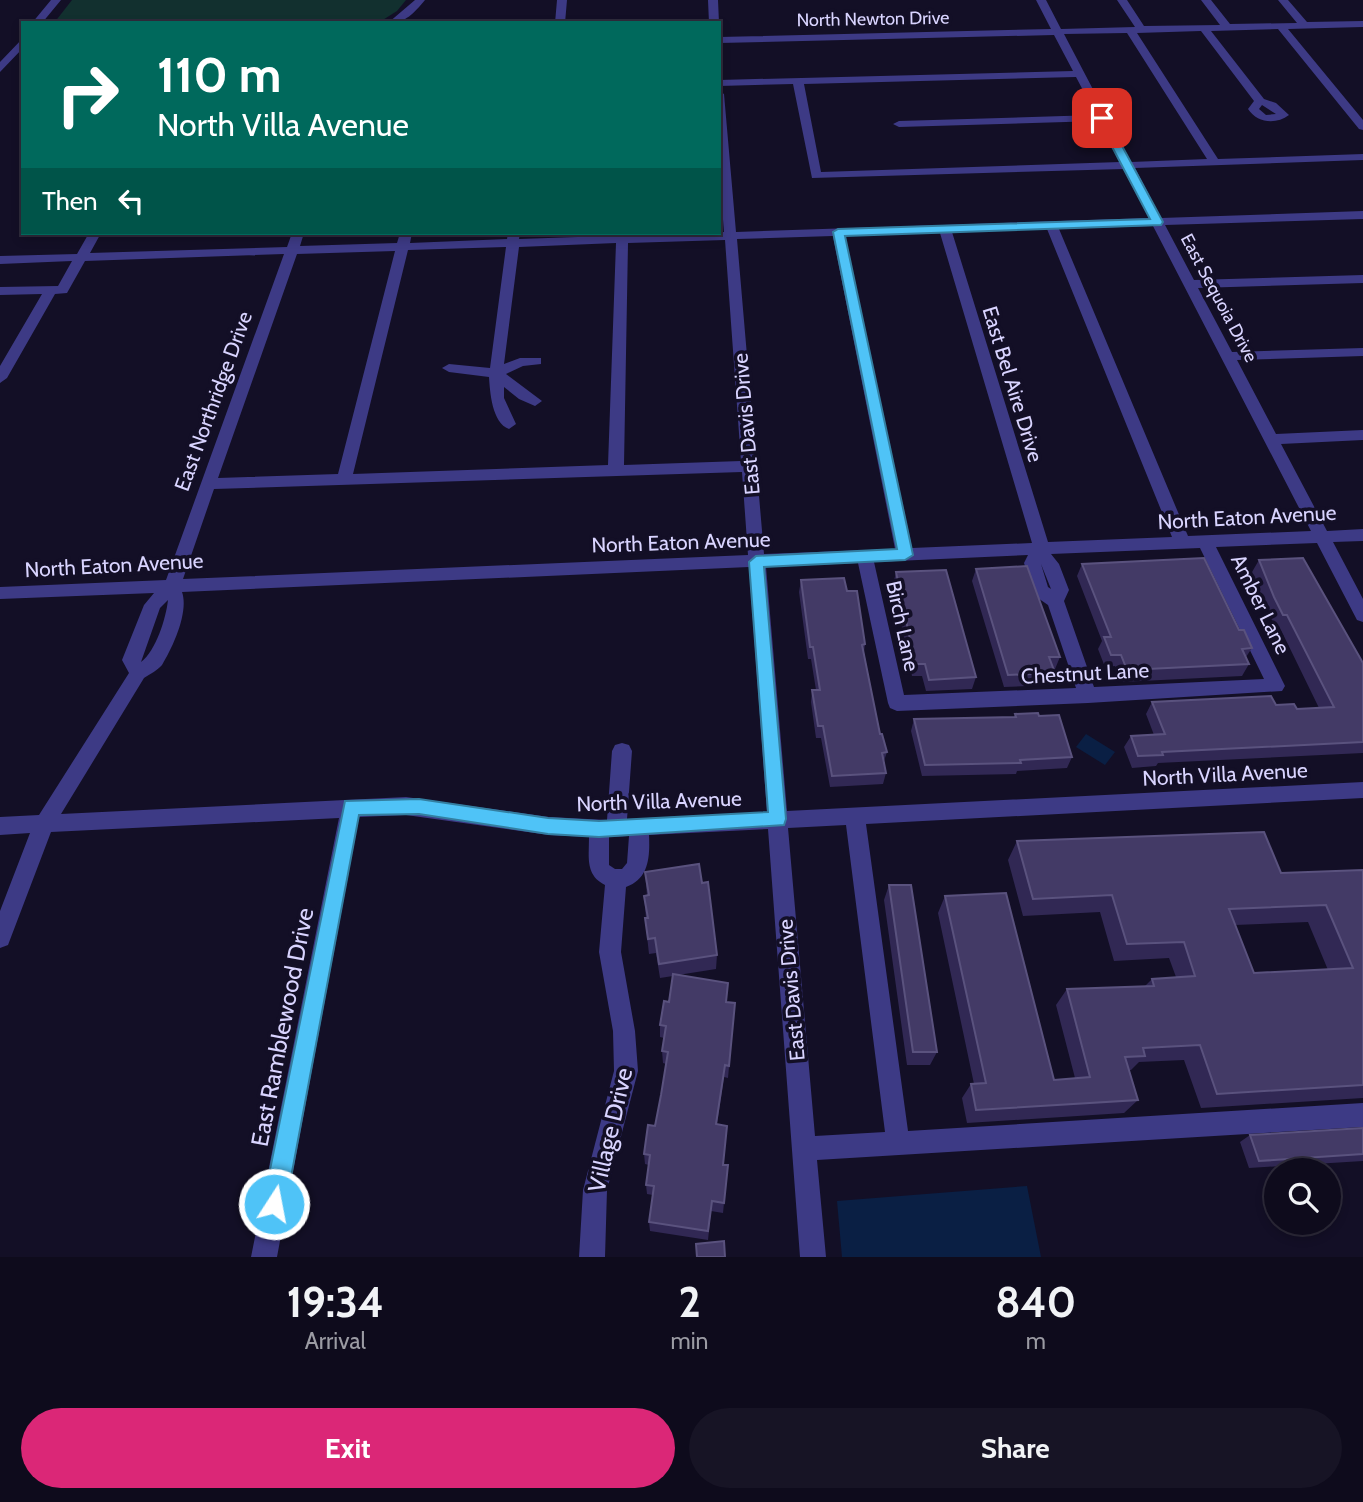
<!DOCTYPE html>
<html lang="en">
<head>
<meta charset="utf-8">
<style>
  body { margin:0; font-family:Cabin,sans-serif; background:#171425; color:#f1f3f6; height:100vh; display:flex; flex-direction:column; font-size:26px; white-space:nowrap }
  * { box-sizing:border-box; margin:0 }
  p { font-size:23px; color:#9b9ba3 }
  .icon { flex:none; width:38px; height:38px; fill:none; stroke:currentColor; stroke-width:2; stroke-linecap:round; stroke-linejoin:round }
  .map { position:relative; height:1257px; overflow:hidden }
  .details { display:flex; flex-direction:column; background:#0e0b1c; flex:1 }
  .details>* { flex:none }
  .guide { position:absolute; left:21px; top:21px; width:700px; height:214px; border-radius:0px; box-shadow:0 4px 10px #0003,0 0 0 2px #2e2b3b; background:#00695c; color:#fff; overflow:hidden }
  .tools { position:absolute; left:1264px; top:1158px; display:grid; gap:14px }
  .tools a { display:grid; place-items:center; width:77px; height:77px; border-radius:50%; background:#0e0b1c; box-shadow:0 4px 10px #0003,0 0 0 2px #2e2b3b; font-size:35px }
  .pin { position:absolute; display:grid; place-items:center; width:60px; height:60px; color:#fff; margin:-30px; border-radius:14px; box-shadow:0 4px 10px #0006 }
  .me { position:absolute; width:77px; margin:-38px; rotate:11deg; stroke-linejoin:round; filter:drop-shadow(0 0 5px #0008) }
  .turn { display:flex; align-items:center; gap:24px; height:147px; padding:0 21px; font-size:32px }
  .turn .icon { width:91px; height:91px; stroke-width:2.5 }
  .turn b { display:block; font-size:49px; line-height:60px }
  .then { display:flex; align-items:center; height:66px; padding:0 21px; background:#0003; gap:14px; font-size:26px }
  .eta { display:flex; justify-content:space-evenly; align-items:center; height:119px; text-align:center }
  .eta b { font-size:42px; font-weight:700; line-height:49px }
  .action { display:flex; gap:14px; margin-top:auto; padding:14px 21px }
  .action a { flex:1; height:80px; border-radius:42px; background:#db2777; color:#fff; font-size:28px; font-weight:700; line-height:80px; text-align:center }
  .action a+a { background:#171425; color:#f1f3f6 }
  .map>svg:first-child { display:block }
</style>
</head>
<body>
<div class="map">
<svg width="1363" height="1257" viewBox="0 0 1363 1257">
  <rect width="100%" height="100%" fill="#130f26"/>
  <path fill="#12302f" d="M72 0H406L397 11 378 23H54Z"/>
  <path fill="#0a1f44" d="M1086 734 1115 752 1105 765 1076 747Z
    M1027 1186 1041 1257H842L837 1201Z"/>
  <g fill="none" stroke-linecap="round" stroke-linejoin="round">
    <path fill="#3d3a85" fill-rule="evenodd" d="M51 0H61L42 23H32Z
      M415 0H425C414 13 406 23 388 23Z
      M557 0H567L565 23H555Z
      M708 0H718L719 23H709Z
      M1036 0H1046L1061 29 1135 27 1117 0H1127L1144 26 1220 25 1201 0H1211L1230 24 1297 23 1278 0H1288L1307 22 1363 21V27L1288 29 1363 120V130L1359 129 1278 29 1211 31 1264 99 1276 103 1289 115C1276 125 1257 123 1248 109L1254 101 1201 31 1137 33 1218 159 1363 154V160L1135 168 1161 218 1363 211V219L1165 225 1194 280 1363 275V283L1198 288 1232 352 1363 348V356L1237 360 1276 434 1363 430V440L1281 444 1327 531 1363 529V541L1333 542 1363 599V622L1357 620 1317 543 1216 547 1285 686 1282 691 1088 703 897 711 890 708 888 703 858 563 766 567 787 811 1363 782V798L866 824 908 1131 1363 1103V1127L817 1160 826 1257H800L768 829 649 835C650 857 649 879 626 887L621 952 635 1031 638 1071 607 1190 605 1257H579L583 1190 614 1071 613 1031 599 952 605 885C585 875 589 857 589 837L549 835 406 815 359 817 277 1257H251L339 818 51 832 8 945 0 948V911L30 833 0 835V817L39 815 129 673 122 660 144 605 154 593 0 599V587L166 580 284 254 85 261 67 293 55 294 7 378 0 383V366L42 294 0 295V287L58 286 72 261 0 264V256L77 254 89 233H101L90 253 287 247 292 233H304L300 246 397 243 400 233H412L410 243 507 239 508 233H520L519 239 724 232 719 169V91L724 94 736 232 1149 218 1124 169 812 178 793 84 719 86V80L1073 71 1054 35 719 43V37L1051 29ZM1127 33 1207 159 1131 162 1064 34ZM1076 77 1096 115 899 121 893 124 899 127 1099 121 1120 162 821 172 804 84ZM1262 105 1276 114 1266 115 1259 109ZM1153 226 1311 531 1188 536 1059 229ZM1047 229 1172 537 1048 542 952 232ZM940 233 1032 543 912 548 845 236ZM833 236 895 549 764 554 737 239ZM725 240 741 461 624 465 628 243ZM616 243 608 465 353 474 408 250 506 247 490 368 449 364 442 368 449 372 489 377C490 392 492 423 509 429L516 424 504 398V387L519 399 535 406 542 401 506 374 523 366 541 364V358H520L504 364 519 247ZM395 251 338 474 218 478 297 254ZM742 472 748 555 183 579 214 489ZM1200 548 1264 679 1094 687 1064 601 1069 590 1059 564 1051 554ZM1028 555 1024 563 1035 596 1048 605 1076 688 904 695 874 562ZM1041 564 1051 589 1048 587ZM749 567 767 812 627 819 632 751 629 745 622 743 615 745 612 751 607 820 549 817 406 797 61 814 144 678C150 674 158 670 162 665 173 647 189 612 182 592ZM168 600C166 618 156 651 141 662L160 608ZM846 825 885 1132 815 1136 788 828ZM629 836 627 863 622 869H615L609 865V837Z
      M23 38V48L0 72V62Z"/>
  </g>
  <path fill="#312854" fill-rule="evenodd" d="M1259 560 1363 663V753L1158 763 1156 766 1132 768 1124 747 1131 736 1154 735 1146 714 1152 702 1276 705 1297 709 1319 708 1279 626 1275 627 1267 609 1252 572Z
    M1082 564 1239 630 1252 648 1246 657 1249 664 1242 676 1121 682 1115 666 1105 667 1098 649 1102 641 1077 576Z
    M976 569 1060 657 1055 669H1053L1055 673 1049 685 1004 687 972 581Z
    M896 572 976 677 972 689 926 691 922 676H912L893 585Z
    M801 580 847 591 865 644 864 652 880 734 887 752 884 761 886 773 883 784 830 787 821 738H816L811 702 812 690H816L811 659H808L799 592Z
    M1015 714 1039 716 1072 757 1067 768 1017 771 1016 774 922 776 911 731 914 719 1014 717Z
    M1017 841 1281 873 1363 870V1098L1201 1108 1184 1060 1139 1062 1131 1070H1129L1138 1100 1124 1113 967 1123 962 1098 971 1084H974L938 913 945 896 1054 1080 1075 1078 1056 1005 1067 989 1145 986 1152 979 1176 977 1169 958 1114 961 1100 912 1023 916 1008 860ZM1308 922 1328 970 1254 973 1235 925Z
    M645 872 717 955 716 969 678 975 726 1002 735 1003 728 1078 724 1077 717 1124 723 1165 724 1203 723 1213 711 1211 708 1240 650 1231 649 1222 653 1195 647 1194 646 1185 649 1165 645 1164 644 1154 655 1126 661 1095 666 1064 663 1063 662 1051 664 1038 660 1037V1025L669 1002 673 976 660 978 656 953 649 954 645 918H646L644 896H647Z
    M889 885 937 1052 930 1065H907L884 900Z
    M1363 1128V1161L1249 1168 1240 1142 1250 1135Z"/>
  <path fill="#433a66" stroke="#5a527e" stroke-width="2" fill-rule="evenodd" d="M1204 558 1239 630H1244L1252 648 1242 649 1249 664 1127 670 1121 655H1111L1104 637H1111L1082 564Z
    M1303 558 1363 663V742L1162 752 1163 755 1138 756 1131 736 1165 734 1152 702 1271 696 1276 705 1294 704 1297 709 1334 707 1287 615H1283L1274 597 1259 560Z
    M1027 566 1060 657H1049L1055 673 1008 675 976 569Z
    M946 570 976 677 929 680 925 664H915L896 572Z
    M844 578 847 591H857L865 644 862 645 880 734H882L887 752 882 753 886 773 832 776 823 726H818L812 690H820L813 647H810L801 580Z
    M1038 713 1039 716 1059 715 1072 757 1020 760 1021 763 925 765 914 719 1016 717 1015 714Z
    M1264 832 1281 873 1363 870V1085L1217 1094 1200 1045 1143 1048 1145 1056 1125 1057 1138 1100 976 1110 971 1084 986 1083 945 896 1006 893 1054 1080 1090 1077 1067 989 1154 986 1152 979 1195 976 1184 942 1127 944 1112 895 1033 899 1017 841ZM1326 905 1353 968 1254 973 1229 909Z
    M699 864 702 883 708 882 717 955 659 964 655 938 648 939 645 918H648L644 896 649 895 645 872Z
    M889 885H911L937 1052H913Z
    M673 974 728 983 726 1002 735 1003 729 1066 725 1065 716 1124 727 1126 723 1165H728L724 1203 712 1201 708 1231 649 1222 654 1186 646 1185 650 1155 644 1154 648 1125 655 1126 661 1095 668 1052 662 1051 666 1026 660 1025 664 1001 669 1002Z
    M1363 1128V1154L1259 1161 1250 1135Z
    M724 1241 725 1257H697L696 1244Z"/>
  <path fill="#4fc3f7" stroke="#337fa1" stroke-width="2" d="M1102 115 1107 118 1163 222 1161 225 845 236 913 555 905 560 764 567 786 819 784 825 599 837 548 834 419 814 359 815 286 1204 282 1212 274 1215 266 1212 263 1204 345 801 419 799 548 818 599 821 768 812 749 562 756 556 897 549 833 232 838 229 1150 219 1097 118Z"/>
  <g text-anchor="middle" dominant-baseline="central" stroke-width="7" stroke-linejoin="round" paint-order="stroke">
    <g font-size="18" fill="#d9d4ff" stroke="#130f26">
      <text transform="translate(873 19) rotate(-1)">North Newton Drive</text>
      <text transform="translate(1219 298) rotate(62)">East Sequoia Drive</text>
    </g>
    <g font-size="21" fill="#d9d4ff" stroke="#130f26">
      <text transform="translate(1013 384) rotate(73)">East Bel Aire Drive</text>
      <text transform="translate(213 401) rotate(-70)">East Northridge Drive</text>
      <text transform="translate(746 424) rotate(-95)">East Davis Drive</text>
      <text transform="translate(1247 517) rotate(-3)">North Eaton Avenue</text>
      <text transform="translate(681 542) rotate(-2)">North Eaton Avenue</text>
      <text transform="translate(114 565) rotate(-3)">North Eaton Avenue</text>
      <text transform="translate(1261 604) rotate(64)">Amber Lane</text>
      <text transform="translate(903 626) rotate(78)">Birch Lane</text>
      <text transform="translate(1085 673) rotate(-3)">Chestnut Lane</text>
      <text transform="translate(1225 774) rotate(-3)">North Villa Avenue</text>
      <text transform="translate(659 801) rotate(-2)">North Villa Avenue</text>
      <text transform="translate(791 990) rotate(-95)">East Davis Drive</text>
    </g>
    <g font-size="24" fill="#d9d4ff" stroke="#130f26">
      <text transform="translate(282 1027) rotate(-79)">East Ramblewood Drive</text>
      <text transform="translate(610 1130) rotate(-77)">Village Drive</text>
    </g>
  </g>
</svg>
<div class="tools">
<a><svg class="icon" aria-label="search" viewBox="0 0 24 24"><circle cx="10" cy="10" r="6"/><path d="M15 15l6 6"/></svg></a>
</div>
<div class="pin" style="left:1102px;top:118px;background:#d93025"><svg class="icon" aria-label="arrive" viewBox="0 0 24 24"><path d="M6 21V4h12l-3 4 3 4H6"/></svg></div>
<svg class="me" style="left:274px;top:1204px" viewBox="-20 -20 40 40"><circle r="17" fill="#4fc3f7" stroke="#fff" stroke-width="3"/><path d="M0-11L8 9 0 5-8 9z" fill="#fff"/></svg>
<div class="guide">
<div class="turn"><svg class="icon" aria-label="right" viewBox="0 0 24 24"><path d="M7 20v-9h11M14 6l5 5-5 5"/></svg><div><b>110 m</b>North Villa Avenue</div></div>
<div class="then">Then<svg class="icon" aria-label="left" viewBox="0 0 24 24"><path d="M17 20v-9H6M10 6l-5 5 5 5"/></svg></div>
</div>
</div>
<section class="details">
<div class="eta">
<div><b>19:34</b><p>Arrival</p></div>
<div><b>2</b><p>min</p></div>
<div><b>840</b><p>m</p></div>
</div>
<div class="action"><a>Exit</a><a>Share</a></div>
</section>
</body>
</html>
